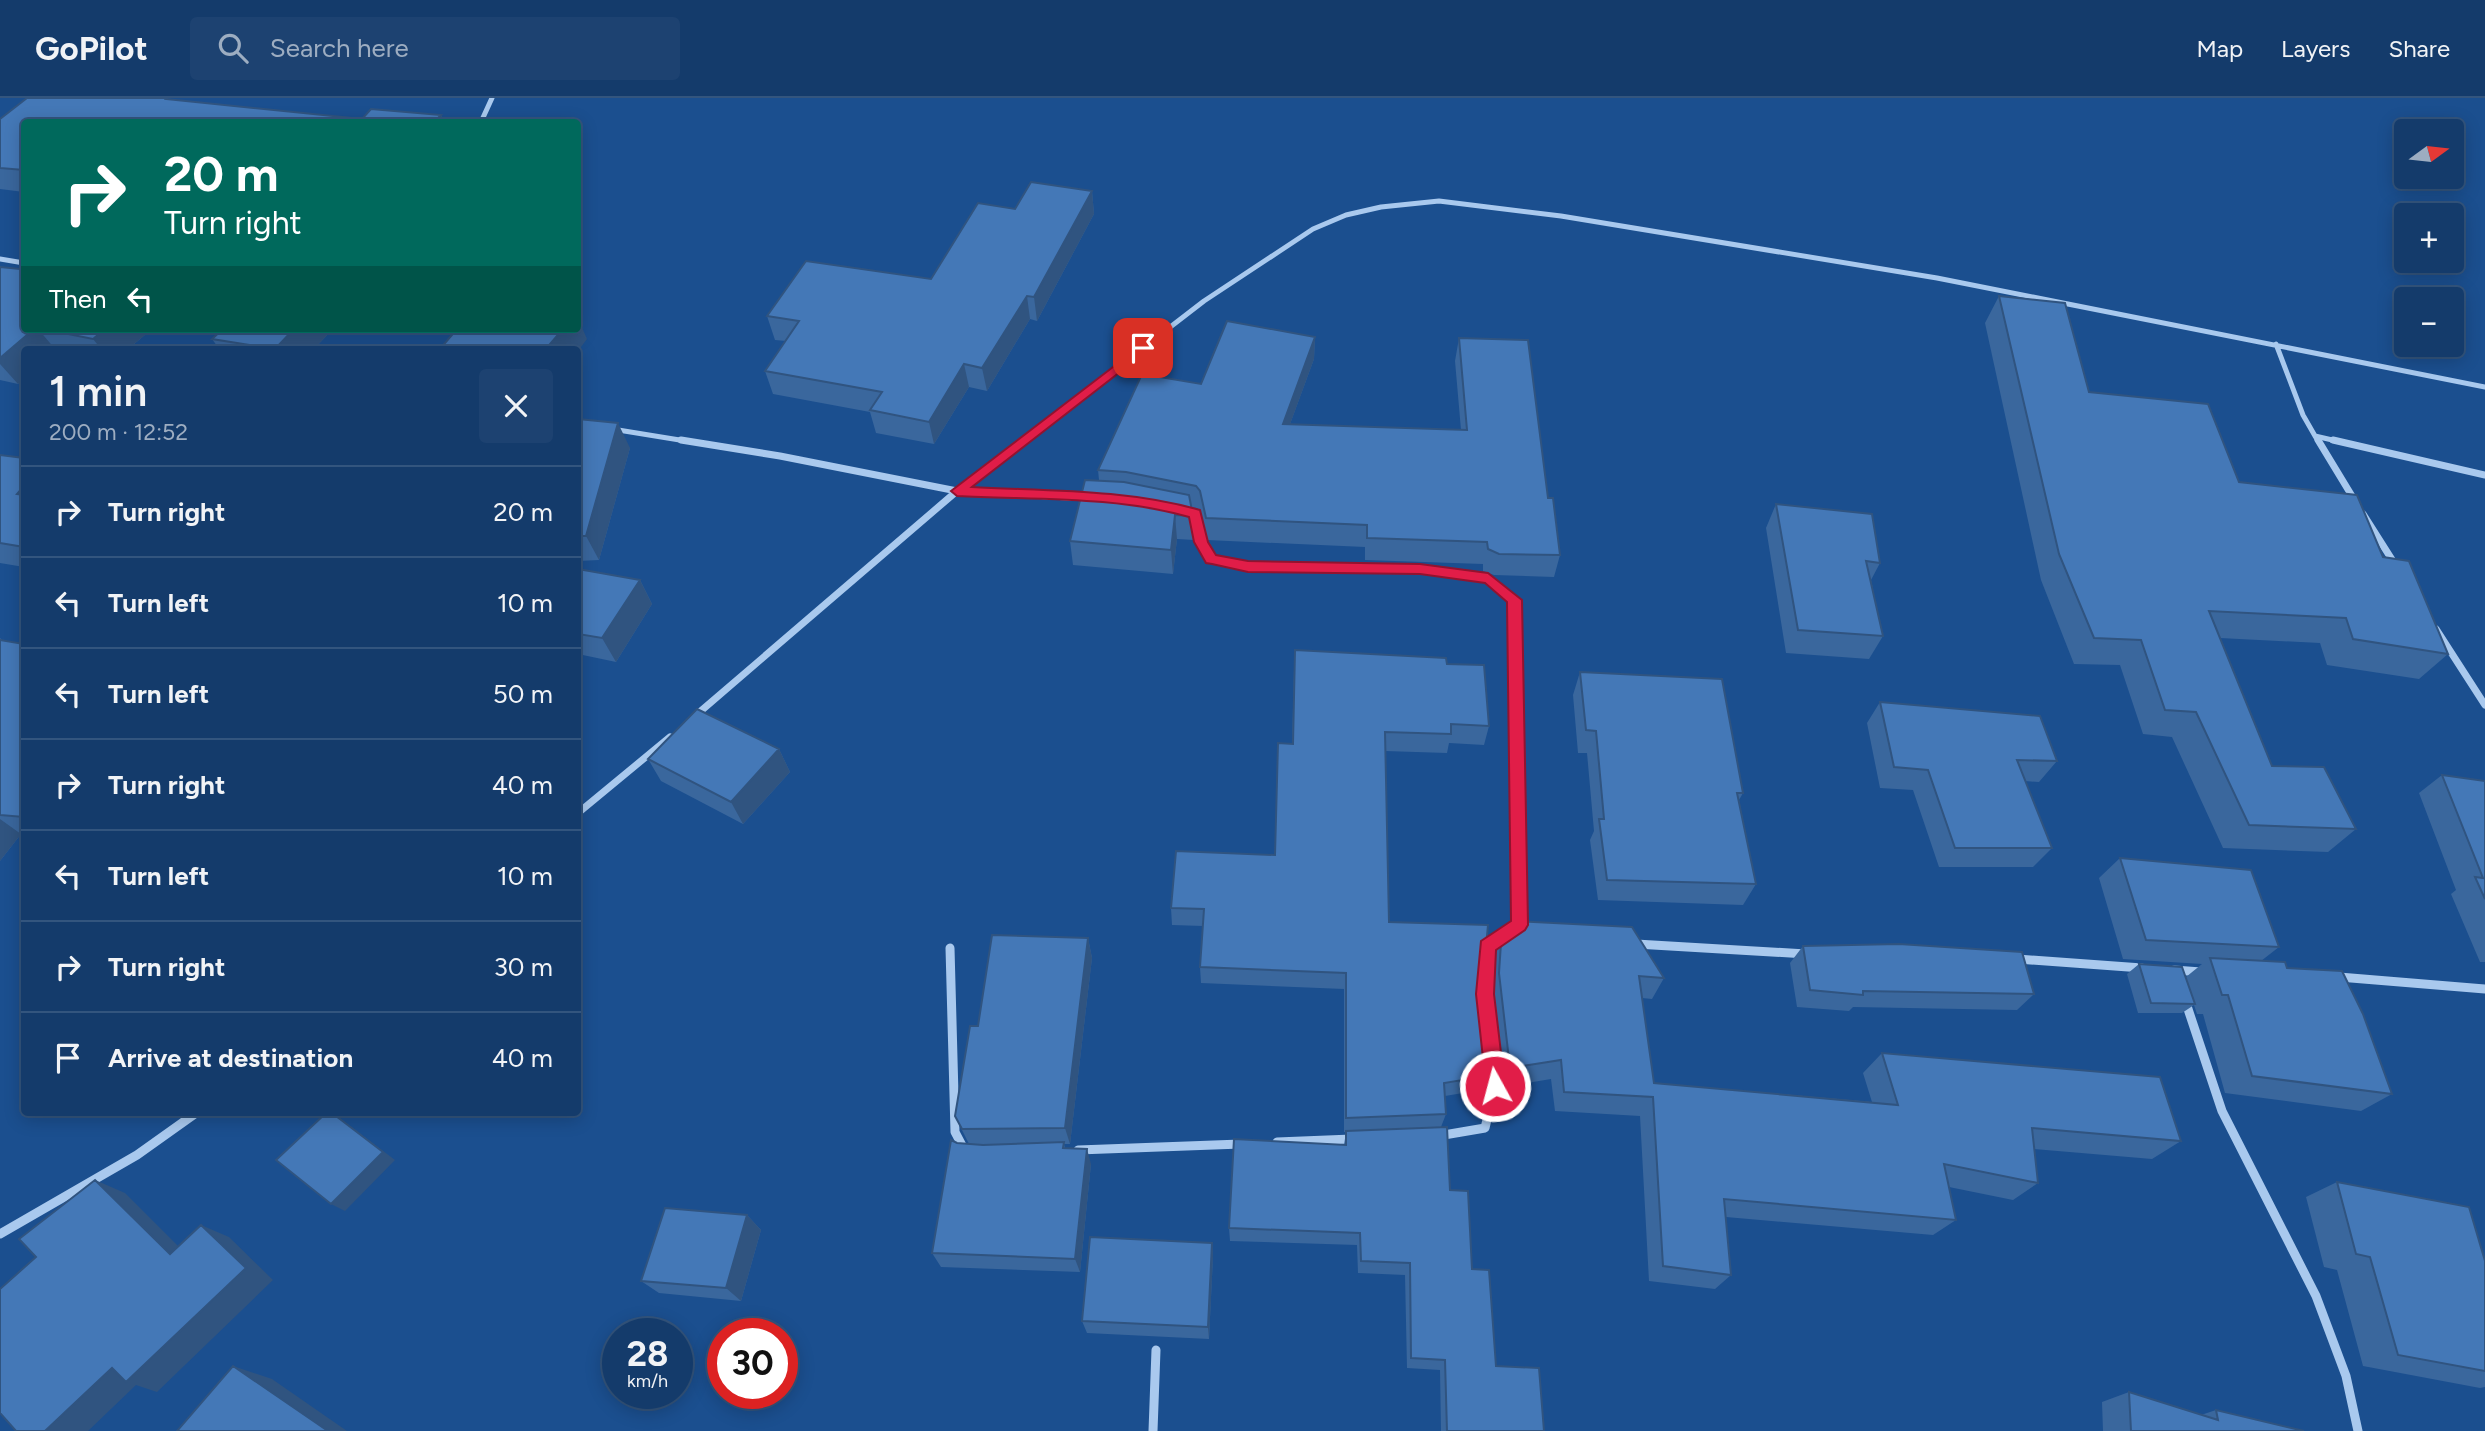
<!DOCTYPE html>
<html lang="en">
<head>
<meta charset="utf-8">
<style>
  body { margin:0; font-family:Figtree,sans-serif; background:#1d4271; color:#f1f3f6; height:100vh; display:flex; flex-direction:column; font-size:26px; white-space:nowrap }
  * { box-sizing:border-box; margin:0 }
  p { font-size:23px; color:#9dadc1 }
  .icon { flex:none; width:38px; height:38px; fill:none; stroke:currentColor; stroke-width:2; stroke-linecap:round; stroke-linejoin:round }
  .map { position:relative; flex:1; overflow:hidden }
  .drawer { position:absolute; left:21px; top:248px; width:560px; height:770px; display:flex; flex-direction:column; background:#143b6b; border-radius:7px; box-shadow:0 4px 18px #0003,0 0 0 2px #33557e }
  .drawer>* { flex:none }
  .guide { position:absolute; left:21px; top:21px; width:560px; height:214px; border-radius:7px; box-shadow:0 4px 18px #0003,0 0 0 2px #33557e; background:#00695c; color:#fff; overflow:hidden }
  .needle { width:46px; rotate:75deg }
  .fabs { position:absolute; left:2394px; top:21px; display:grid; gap:14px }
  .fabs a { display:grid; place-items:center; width:70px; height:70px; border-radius:7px; background:#143b6b; box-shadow:0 4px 18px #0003,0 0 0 2px #33557e; font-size:35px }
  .speed { position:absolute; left:602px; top:1220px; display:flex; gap:14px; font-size:35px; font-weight:700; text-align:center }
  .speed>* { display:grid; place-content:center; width:91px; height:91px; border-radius:50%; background:#143b6b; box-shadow:0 4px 18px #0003,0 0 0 2px #33557e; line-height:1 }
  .speed small { font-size:18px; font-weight:400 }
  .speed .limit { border:10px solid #d22; background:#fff; color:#111 }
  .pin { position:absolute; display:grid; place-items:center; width:60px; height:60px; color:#fff; margin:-30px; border-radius:14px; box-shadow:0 4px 10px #0006 }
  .me { position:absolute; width:77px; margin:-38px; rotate:353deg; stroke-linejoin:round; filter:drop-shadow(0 0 5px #0008) }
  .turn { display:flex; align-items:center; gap:24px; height:147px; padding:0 28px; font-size:32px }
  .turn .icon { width:91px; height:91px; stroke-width:2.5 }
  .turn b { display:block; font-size:49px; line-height:60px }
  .then { display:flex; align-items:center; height:66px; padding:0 28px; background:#0003; gap:14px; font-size:26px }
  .round { display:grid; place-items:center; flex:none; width:74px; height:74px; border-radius:7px; background:#1d4271 }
  .summary { display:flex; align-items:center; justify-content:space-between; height:119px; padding:0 28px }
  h1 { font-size:42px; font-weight:600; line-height:52px }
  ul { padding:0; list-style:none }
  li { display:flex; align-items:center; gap:21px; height:91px; padding:0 28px; border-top:2px solid #33557e }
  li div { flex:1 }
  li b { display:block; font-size:26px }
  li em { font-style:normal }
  header { display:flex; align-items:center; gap:42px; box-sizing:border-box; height:98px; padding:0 35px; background:#143b6b; border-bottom:2px solid #33557e }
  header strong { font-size:33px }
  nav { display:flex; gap:38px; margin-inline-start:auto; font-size:24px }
  .search { width:490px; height:63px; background:#1d4271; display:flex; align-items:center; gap:18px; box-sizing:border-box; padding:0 24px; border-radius:7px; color:#9dadc1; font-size:26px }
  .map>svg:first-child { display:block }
</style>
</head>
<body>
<header>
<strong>GoPilot</strong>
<div class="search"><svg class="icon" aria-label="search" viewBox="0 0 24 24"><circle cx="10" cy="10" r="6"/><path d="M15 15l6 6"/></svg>Search here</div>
<nav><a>Map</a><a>Layers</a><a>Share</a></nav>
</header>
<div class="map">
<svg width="2485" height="1333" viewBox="0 0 2485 1333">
  <rect width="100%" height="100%" fill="#1b4f8f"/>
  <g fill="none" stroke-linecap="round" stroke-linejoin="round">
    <path stroke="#a9c9ee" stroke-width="5" d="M481 24 492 0
      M0 161 24 165
      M2276 246 2303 317 2315 338
      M612 331 692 344
      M1021 344 1204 203 1313 131 1346 117 1381 109 1439 103 1561 118 1937 180 2485 289
      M2319 344 2315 338 2341 344"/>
    <path stroke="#a9c9ee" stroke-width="7" d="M681 342 780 358 957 393 1088 400
      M2318 342 2355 403
      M2333 342 2485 377
      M1186 413 1195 416 1201 445 1212 461 1248 468 1420 471 1488 480 1514 502 1518 780
      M2363 416 2396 468
      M2436 531 2485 607
      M695 618 957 393 1023 342
      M578 715 670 639"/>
    <path stroke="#a9c9ee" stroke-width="9" d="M1518 778 1519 827
      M1636 846 1806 856
      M950 850 955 1034 965 1053
      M2017 861 2142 870
      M2174 872 2201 874
      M2339 879 2485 891
      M2183 896 2222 1013 2316 1198 2346 1278 2358 1333
      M1438 1038 1485 1030 1495 988 1485 896 1488 848 1506 836
      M1277 1044 1352 1041
      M1078 1052 1241 1046
      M0 1136 137 1057 196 1015
      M1153 1333 1156 1252"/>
  </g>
  <path fill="#3a679d" d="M179 2 362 21 441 17 444 24H24V94L0 91V21Z
    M1092 93 1094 116 1037 223 1030 221 987 293 969 289 934 346 876 335 870 314 773 296 765 273 786 243 775 242 767 218 931 181 1015 111Z
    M0 169 24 231H152L127 252H24V280L18 286 0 282Z
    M1999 198 2089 294 2239 384 2383 459 2448 556 2419 581 2327 567 2320 545 2220 540 2272 668 2356 731 2328 754 2223 750 2172 639 2143 636 2120 567 2074 566 2041 482 1985 225Z
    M333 231 313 252H220L212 241Z
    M1315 239 1314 261 1290 326 1461 332 1455 263 1459 240 1548 400 1560 457 1554 479 1494 477 1483 473V466L1365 462V449L1207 442 1201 415 1197 410 1191 409 1193 418 1194 442 1177 441 1173 476 1073 467 1070 443 1099 382 1098 372 1201 286Z
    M578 321 630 350 599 462 578 463Z
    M0 357 24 360V469L0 465Z
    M1776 406 1880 465 1871 482 1883 538 1869 561 1786 555 1766 430Z
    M578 471 640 482 652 506 616 564 578 556Z
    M0 540 2 542 24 546V737L21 736 0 763Z
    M1447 566 1489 628 1484 647 1449 645 1447 655 1385 653 1389 824 1483 881 1493 977 1487 991 1445 998 1446 1016 1441 1029 1450 1092 1472 1171 1496 1268 1544 1333H1441L1440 1272 1407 1270 1405 1177 1358 1175 1357 1147 1230 1143 1229 1130 1344 1047 1346 1034H1344V891L1201 885 1200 869 1203 828 1172 827 1171 810 1275 757 1292 646 1294 572Z
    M1580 574 1743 695 1739 702 1756 786 1743 807 1598 802 1590 742 1594 733 1587 655H1578L1573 597Z
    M1880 604 2057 663 2039 684 2025 683 2052 750 2033 769H1939L1913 692 1880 690 1867 625Z
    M779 651 790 674 743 726 661 683 648 661Z
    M2442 677 2485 683V864H2480L2451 796 2456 792 2419 695Z
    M2120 760 2279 849 2261 863 2287 870 2392 996 2361 1013 2225 995 2203 916H2197L2194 907 2182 915H2138L2127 876 2139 866 2186 879 2202 866 2123 861 2099 780Z
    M1502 830 1664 880 1652 901 1642 900 1654 985 1872 1004 1863 975 1882 955 2181 1043 2152 1061 2034 1051 2038 1085 2013 1102 1949 1089 1956 1122 1933 1137 1726 1119 1731 1177 1715 1191 1649 1183 1640 1018 1555 1013 1551 981 1502 989 1492 896 1495 852Z
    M1088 840 1092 860 1070 1046H1064L1065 1050 1091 1066 1080 1174 941 1169 932 1155 969 1046 955 1018 978 928Z
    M1803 848 2034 896 2017 912 1853 909 1849 913 1797 909 1790 865Z
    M2337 1084 2485 1163V1289L2480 1290 2363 1268 2337 1172 2324 1169 2306 1099Z
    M747 1117 761 1132 741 1203 659 1195 641 1183Z
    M1212 1145 1213 1158 1209 1241 1087 1235 1082 1223Z
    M2129 1294 2201 1317 2216 1312 2304 1333H2103L2102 1304Z"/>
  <path fill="#305480" d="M441 17 444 24H434Z
    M1092 93 1094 116 1037 223 1034 199Z
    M1027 198 1030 221 987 293 982 270Z
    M578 220 587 241 578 253V252H545L563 231H578Z
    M34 231H38L56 252H24V280L18 286 0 266V260Z
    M105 231H152L127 252H102L93 241Z
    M294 231H333L313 252H275V251Z
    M1315 239 1314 261 1282 348 1283 326Z
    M964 266 969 289 934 346 929 324Z
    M618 325 630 350 599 462 586 438Z
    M24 388V403L17 396Z
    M1175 417 1177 441 1173 476 1171 452Z
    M640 482 652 506 616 564 602 540Z
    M779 651 790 674 743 726 731 704Z
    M0 721 21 736 0 763Z
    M1088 840 1092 860 1070 1046 1065 1030Z
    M332 1015 341 1021 395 1062 345 1113 331 1106Z
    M1087 1051 1091 1066 1080 1174 1075 1161Z
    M95 1082 125 1095 198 1168 170 1156Z
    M747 1117 761 1132 741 1203 726 1190Z
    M201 1127 229 1139 273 1182 157 1294 136 1287 88 1333H45Z
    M1212 1145 1213 1158 1209 1241 1208 1229Z
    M233 1268 272 1281 347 1333H328Z"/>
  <path fill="#4478b7" stroke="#305480" stroke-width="2" d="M27 0H167L166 1 362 21 371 11 441 17 434 24H24V72L0 70V21Z
    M1031 84 1092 93 1034 199 1027 198 982 270 964 266 929 324 870 312 882 294 765 273 799 223 767 218 806 163 931 181 978 105 1015 111Z
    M24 167V231H34L0 260V169L20 171Z
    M1999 198 2065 205 2089 294 2208 306 2239 384 2357 397 2383 459 2409 463 2448 556 2353 541 2346 520 2209 513 2272 668 2324 669 2356 731 2249 727 2196 614 2165 612 2141 542 2094 540 2059 456Z
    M1227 223 1315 239 1283 326 1467 332 1459 240 1528 242 1548 400H1553L1560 457 1499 456 1488 451 1487 444 1367 440V427L1206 420 1200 393 1196 388 1126 374 1098 372 1142 276 1201 286Z
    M43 231H105L93 241Z
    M223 231H294L275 251 212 241Z
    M457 231H563L545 252H439Z
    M578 321 618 325 586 438H578Z
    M0 357 24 360V388L17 396 24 397V449L0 445Z
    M1085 382 1124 384 1189 397 1193 418 1175 417 1171 452 1070 443Z
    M1776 406 1872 416 1880 465 1866 463 1883 538 1798 532Z
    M578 471 640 482 602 540 578 536Z
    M0 542 24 546V719L0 717Z
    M1295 552 1446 560 1447 566 1484 567 1489 628 1451 626V636L1385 634 1389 824 1488 827 1483 881 1493 977 1444 985 1446 1016 1346 1020V875L1200 869 1204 811 1171 810 1176 753 1275 757 1278 645 1293 646Z
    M1580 574 1722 581 1743 695H1737L1756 786 1607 782 1599 721H1604L1596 633 1586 632Z
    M1880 604 2040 618 2057 663 2017 662 2052 750H1955L1928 672 1894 669Z
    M697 611 779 651 731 704 648 661Z
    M2442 677 2485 683V801L2475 779 2483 780Z
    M2120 760 2251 772 2279 849 2146 842Z
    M1513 823 1632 829 1664 880 1639 878 1654 985 1898 1007 1882 955 2160 979 2181 1043 2032 1030 2038 1085 1944 1066 1956 1122 1724 1101 1731 1177 1663 1168 1653 999 1564 994 1561 962 1510 970 1499 875 1502 830Z
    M992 837 1088 840 1065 1030 962 1031 955 1018 970 928H978Z
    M1899 846 2022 854 2034 896 1863 893V897L1810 892 1803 848Z
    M2210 860 2285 864 2287 870 2342 873 2363 916 2392 996 2252 978 2228 897H2222Z
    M2139 866 2182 869 2195 906 2151 905Z
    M326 1015H332L383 1054 331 1106 276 1062Z
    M1447 1029 1450 1092 1468 1093 1472 1171 1489 1172 1496 1268 1539 1270 1544 1333H1447L1445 1262 1411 1260 1410 1165 1361 1163 1360 1135 1229 1130 1234 1041 1346 1047V1033Z
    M951 1042 957 1045 983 1047 1064 1044 1063 1050 1087 1051 1075 1161 932 1155Z
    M95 1082 170 1156 201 1127 246 1170 126 1284 112 1270 45 1333H16L0 1315V1191L36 1159 19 1141Z
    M2337 1084 2469 1109 2485 1163V1273L2398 1257 2370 1159 2356 1156Z
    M665 1110 747 1117 726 1190 641 1183Z
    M1090 1139 1212 1145 1208 1229 1082 1223Z
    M233 1268 328 1333H177Z
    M2129 1294 2218 1322 2216 1312 2304 1333H2131Z"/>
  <path fill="#e11d48" stroke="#92132f" stroke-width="2" d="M1143 246 1147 247V253L972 389C1048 393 1126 391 1200 412L1208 444 1216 457 1248 463 1420 466 1488 475 1522 502 1528 827 1525 832 1496 852 1494 896 1505 988 1502 995 1495 997 1489 995 1486 988 1476 896 1481 843 1511 823 1507 504 1485 485 1420 476 1248 474 1212 466 1206 465 1194 444 1189 419C1115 398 1034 402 957 398L951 393Z"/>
</svg>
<div class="fabs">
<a><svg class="needle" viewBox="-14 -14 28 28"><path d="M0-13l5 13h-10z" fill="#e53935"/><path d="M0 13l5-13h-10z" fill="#9dadc1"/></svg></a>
<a>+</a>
<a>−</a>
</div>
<div class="speed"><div>28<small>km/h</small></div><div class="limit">30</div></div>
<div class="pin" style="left:1143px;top:250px;background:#d93025"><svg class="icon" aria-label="arrive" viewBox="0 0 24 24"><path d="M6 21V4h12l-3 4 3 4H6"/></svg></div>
<svg class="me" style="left:1495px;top:988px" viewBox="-20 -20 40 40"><circle r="17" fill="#e11d48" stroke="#fff" stroke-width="3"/><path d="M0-11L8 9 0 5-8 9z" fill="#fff"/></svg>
<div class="guide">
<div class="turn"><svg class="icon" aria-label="right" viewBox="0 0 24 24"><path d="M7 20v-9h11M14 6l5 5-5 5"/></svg><div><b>20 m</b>Turn right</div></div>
<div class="then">Then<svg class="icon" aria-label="left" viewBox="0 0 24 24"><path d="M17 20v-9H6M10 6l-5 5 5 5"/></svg></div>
</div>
<section class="drawer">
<div class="summary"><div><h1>1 min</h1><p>200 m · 12:52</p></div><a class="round"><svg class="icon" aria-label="close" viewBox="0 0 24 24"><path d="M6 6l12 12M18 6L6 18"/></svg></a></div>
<ul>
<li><svg class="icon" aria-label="right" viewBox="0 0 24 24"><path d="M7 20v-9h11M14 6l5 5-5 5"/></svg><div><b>Turn right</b></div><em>20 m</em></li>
<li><svg class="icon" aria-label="left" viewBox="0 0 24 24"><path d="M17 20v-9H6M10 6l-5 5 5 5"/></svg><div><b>Turn left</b></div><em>10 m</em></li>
<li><svg class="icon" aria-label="left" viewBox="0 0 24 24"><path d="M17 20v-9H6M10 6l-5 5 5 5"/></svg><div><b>Turn left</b></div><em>50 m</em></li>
<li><svg class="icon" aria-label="right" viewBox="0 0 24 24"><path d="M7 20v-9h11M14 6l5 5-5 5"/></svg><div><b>Turn right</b></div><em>40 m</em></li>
<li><svg class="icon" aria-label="left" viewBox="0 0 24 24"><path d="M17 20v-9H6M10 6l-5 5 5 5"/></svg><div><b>Turn left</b></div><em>10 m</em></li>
<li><svg class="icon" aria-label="right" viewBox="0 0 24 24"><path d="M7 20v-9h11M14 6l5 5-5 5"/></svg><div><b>Turn right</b></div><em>30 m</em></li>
<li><svg class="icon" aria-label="arrive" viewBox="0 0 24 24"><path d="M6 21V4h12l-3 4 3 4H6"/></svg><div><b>Arrive at destination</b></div><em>40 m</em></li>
</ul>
</section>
</div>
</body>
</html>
